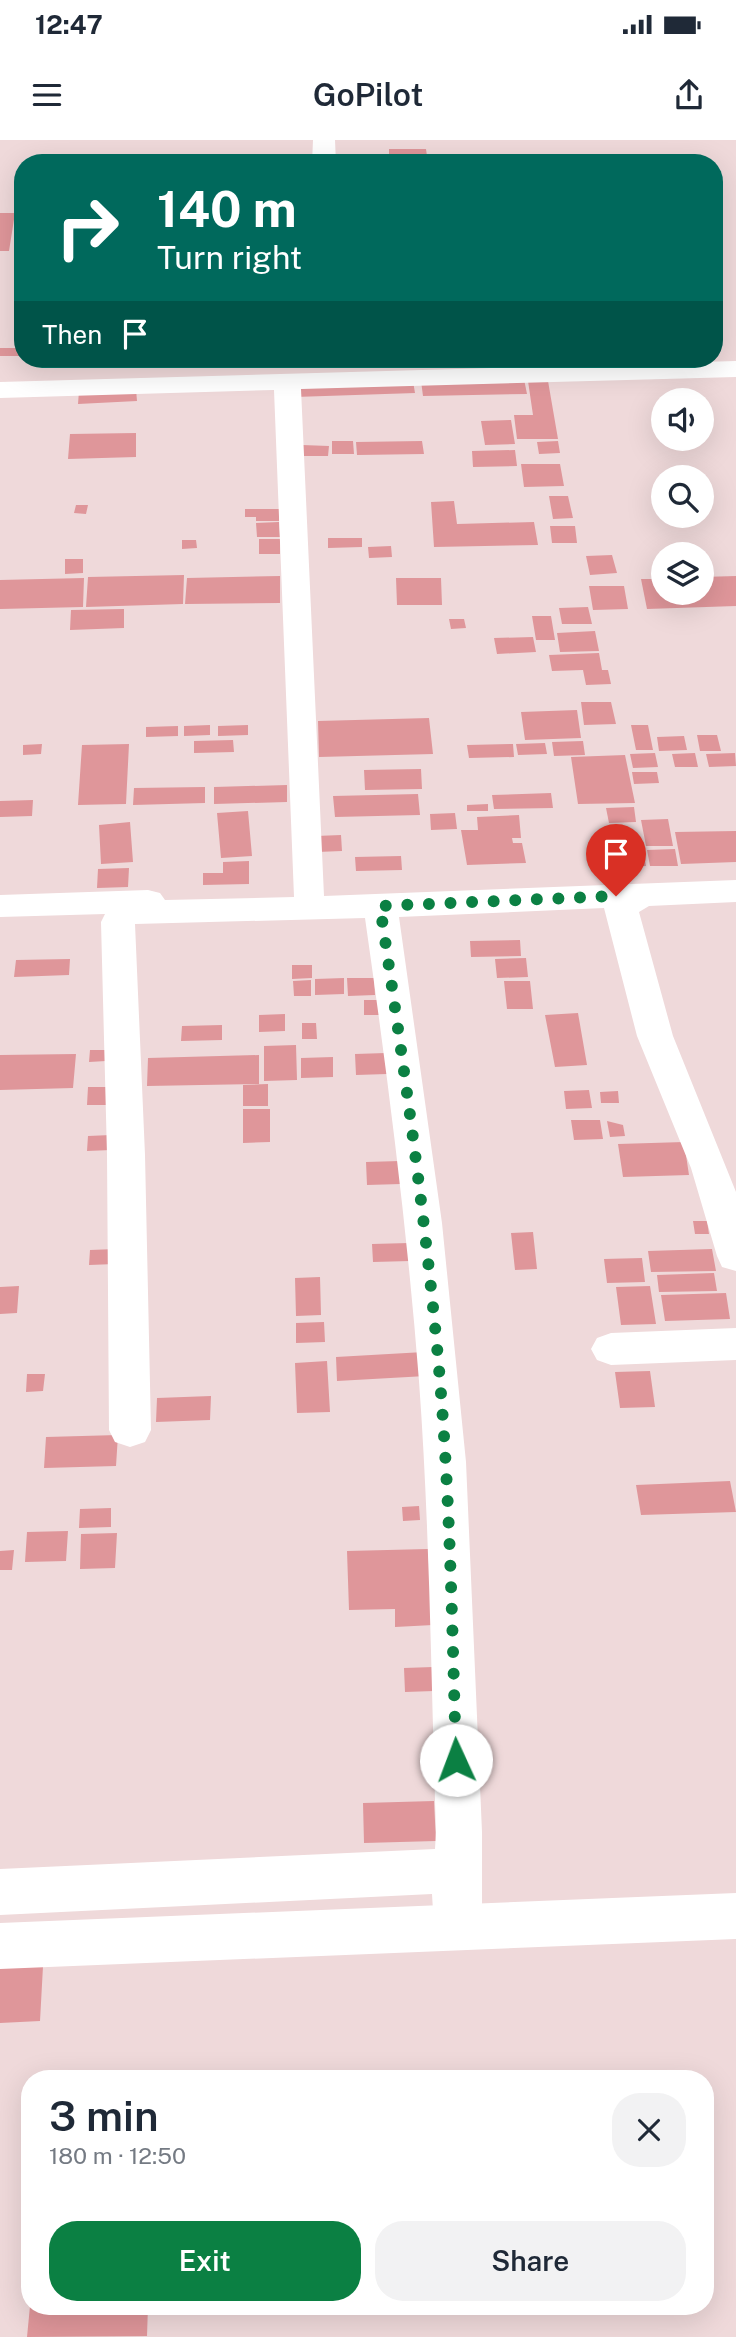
<!DOCTYPE html>
<html lang="en">
<head>
<meta charset="utf-8">
<style>
  body { margin:0; font-family:"Public Sans",sans-serif; background:#f2f2f3; color:#1f2937; height:100vh; display:flex; flex-direction:column; font-size:26px; white-space:nowrap }
  * { box-sizing:border-box; margin:0 }
  p { font-size:23px; color:#747a83 }
  .icon { flex:none; width:38px; height:38px; fill:none; stroke:currentColor; stroke-width:2; stroke-linecap:round; stroke-linejoin:round }
  .map { position:relative; flex:1; overflow:hidden }
  .panel { position:absolute; left:21px; top:1930px; width:693px; height:245px; display:flex; flex-direction:column; background:#fff; border-radius:28px; box-shadow:0 7px 28px #0002 }
  .panel>* { flex:none }
  .banner { position:absolute; left:14px; top:14px; width:709px; height:214px; border-radius:28px; box-shadow:0 7px 28px #0002; background:#00695c; color:#fff; overflow:hidden }
  .tools { position:absolute; left:651px; top:248px; display:grid; gap:14px }
  .tools a { display:grid; place-items:center; width:63px; height:63px; border-radius:50%; background:#fff; box-shadow:0 7px 28px #0002; font-size:35px }
  .pin { position:absolute; display:grid; place-items:center; width:60px; height:60px; color:#fff; margin:-72px -30px; border-radius:50% 50% 50% 0; rotate:-45deg; box-shadow:0 0 7px #0007 }
  .pin .icon { rotate:45deg }
  .me { position:absolute; width:77px; margin:-38px; rotate:358deg; stroke-linejoin:round; filter:drop-shadow(0 0 5px #0008) }
  .turn { display:flex; align-items:center; gap:24px; height:147px; padding:0 28px; font-size:32px }
  .turn .icon { width:91px; height:91px; stroke-width:2.5 }
  .turn b { display:block; font-size:49px; line-height:60px }
  .then { display:flex; align-items:center; height:66px; padding:0 28px; background:#0003; gap:14px; font-size:26px }
  .round { display:grid; place-items:center; flex:none; width:74px; height:74px; border-radius:28px; background:#f2f2f3 }
  .overview { display:flex; align-items:center; justify-content:space-between; height:119px; padding:0 28px }
  h1 { font-size:42px; font-weight:600; line-height:52px }
  .action { display:flex; gap:14px; margin-top:auto; padding:14px 28px }
  .action a { flex:1; height:80px; border-radius:28px; background:#0b8043; color:#fff; font-size:28px; font-weight:600; line-height:80px; text-align:center }
  .action a+a { background:#f2f2f3; color:#1f2937 }
  .status { display:flex; justify-content:space-between; align-items:center; height:49px; padding:0 35px; background:#fff; direction:ltr }
  .status svg { height:19px; fill:currentColor }
  header { display:flex; justify-content:space-between; align-items:center; height:91px; padding:0 28px; background:#fff; font-size:32px; font-weight:600 }
  .map>svg:first-child { display:block }
</style>
</head>
<body>
<div class="status"><b>12:47</b><svg viewBox="0 0 49 12"><path d="M0 12V9h3v3zM5 12V6h3v6zM10 12V3h3v9zM15 12V0h3v12zM26 1h20v11H26zM47 4h2v5h-2z"/></svg></div>
<header><svg class="icon" aria-label="menu" viewBox="0 0 24 24"><path d="M4 6h16M4 12h16M4 18h16"/></svg>GoPilot<svg class="icon" aria-label="share" viewBox="0 0 24 24"><path d="M12 15V3M7 8l5-5 5 5M5 13v7h14v-7"/></svg></header>
<div class="map">
<svg width="736" height="2197" viewBox="0 0 736 2197">
  <rect width="100%" height="100%" fill="#efd9da"/>
  <path fill="#df969a" d="M389 9H426L427 16H389Z
    M0 73H15L9 111H0Z
    M0 208H23V216H0Z
    M647 219H683L684 224H648Z
    M524 239 527 254 423 256 421 241Z
    M413 241 415 253 295 257 294 244Z
    M528 241H548L558 299H517L514 275H533Z
    M136 249 137 261 78 264 79 251Z
    M511 280 515 304 485 305 481 281Z
    M136 293V317L68 319 70 294Z
    M332 301H353L354 314H332Z
    M422 301 424 314 357 315 356 302Z
    M558 301 560 313 539 314 537 302Z
    M302 305 329 306 328 316H301Z
    M515 310 517 326 473 327 472 311Z
    M521 324H560L564 346 524 347Z
    M549 356H568L573 378 553 379Z
    M454 361 457 384 534 382 538 405 434 407 431 362Z
    M76 365H88L86 374 74 373Z
    M245 369H279V381H256V377H245Z
    M279 382 280 397H257L256 383Z
    M550 386H575L577 403H552Z
    M328 398H362V407L328 408Z
    M259 399H280V414H259Z
    M182 400H196L197 408 182 409Z
    M391 406 392 417 369 418 368 407Z
    M612 415 617 433 590 435 586 416Z
    M65 419H83V433L65 434Z
    M184 435 183 464 86 467 88 437Z
    M280 436V463L185 464 187 438Z
    M736 436V466L647 469 641 439H663V453H702V437Z
    M84 438 83 467 0 469V440Z
    M396 438H441L442 465H397Z
    M589 446H624L628 469 593 470Z
    M588 467 592 484H562L559 468Z
    M124 469V488L70 490 71 470Z
    M532 476H551L555 500H536Z
    M449 479H464L466 488 451 489Z
    M595 491 599 511 560 512 557 493Z
    M533 497 536 512 497 514 494 498Z
    M599 513 602 530H608L611 544 586 545 583 530 552 531 549 515Z
    M581 562H611L616 584 584 585Z
    M577 570 581 598 525 600 521 572Z
    M429 578 433 614 319 617 318 581Z
    M210 585V595L184 596V586Z
    M248 585V595L218 596V586Z
    M631 585H648L653 610H636Z
    M178 586V596L146 597V587Z
    M697 595H717L721 611H700Z
    M684 596 687 610 659 611 657 597Z
    M233 600 234 612 194 613V601Z
    M583 601 585 615 554 616 552 602Z
    M545 603 547 614 518 615 516 604Z
    M42 604 41 614 23 615V605Z
    M129 604 126 664 78 665 82 605Z
    M513 604 514 617 469 618 467 605Z
    M655 613 658 627 633 628 630 614Z
    M695 613 698 627H675L672 614Z
    M735 613 736 626 709 627 706 614Z
    M625 615 635 663 578 664 571 617Z
    M421 629 422 649 365 650 364 630Z
    M632 632H657L659 643 634 644Z
    M287 645V662L214 664V647Z
    M205 647V663L133 665 134 648Z
    M551 653 553 668 494 669 492 655Z
    M418 654 420 675 335 677 333 656Z
    M33 660 32 676 0 677V661Z
    M488 664V671H467V665Z
    M634 667 636 682 609 683 606 668Z
    M248 671 252 716 221 718 217 673Z
    M455 673 457 689 431 690 430 674Z
    M519 675 521 698H512L513 703H522L526 723 467 725 461 690H478L477 677Z
    M668 679 673 706H646L641 680Z
    M130 682 133 722 101 724 99 685Z
    M736 691V722L681 724 675 692Z
    M341 695 342 711 317 712 316 696Z
    M643 709 646 726 617 727 615 710Z
    M675 709 678 726H650L647 710Z
    M401 716 402 730 356 731 355 717Z
    M249 721V744L203 745V733H223V722Z
    M129 728 128 747 97 748 98 729Z
    M520 800 521 816 471 817 470 801Z
    M526 818 528 837 497 838 495 819Z
    M70 819 69 835 14 837 16 820Z
    M292 825H312V838L292 839Z
    M344 838V854L315 855V839Z
    M347 838H374L375 855 348 856Z
    M311 840V856H294L293 841Z
    M504 841H530L533 869H507Z
    M364 860H379L380 875H364Z
    M578 873 587 925 555 927 545 875Z
    M285 874V891L259 892V875Z
    M302 883H316L317 899H302Z
    M222 885V900L181 901 182 886Z
    M296 905 297 940 264 941V906Z
    M90 910H107L106 921 89 922Z
    M386 913 387 934 356 935 355 914Z
    M76 914 73 948 0 950V915Z
    M259 915V944L147 946 148 918Z
    M333 917V937L301 938V918Z
    M268 944V966H243V945Z
    M88 947H112L111 965H87Z
    M589 950 592 968 566 969 564 951Z
    M618 951 619 963H601L600 952Z
    M243 969H270V1002L243 1003Z
    M571 980H600L603 999 574 1000Z
    M607 981 623 985 625 996 610 997Z
    M111 995V1010L87 1011 88 996Z
    M684 1002 689 1035 623 1037 618 1004Z
    M400 1021 401 1044 367 1045 366 1022Z
    M693 1081H707L709 1094H695Z
    M533 1092 537 1129 515 1130 511 1093Z
    M409 1103 410 1121 373 1122 372 1104Z
    M116 1109 115 1124 89 1125 90 1110Z
    M712 1109 716 1131 651 1132 648 1111Z
    M642 1118 645 1142 607 1143 604 1119Z
    M714 1133 717 1151 659 1152 657 1135Z
    M320 1137 321 1175 296 1176 295 1138Z
    M19 1146 17 1173 0 1174V1147Z
    M650 1146 656 1184 621 1185 616 1147Z
    M726 1153 730 1179 665 1181 661 1155Z
    M324 1182 325 1202 296 1203V1183Z
    M424 1212 426 1236 337 1241 336 1217Z
    M327 1221 330 1272 297 1273 295 1223Z
    M650 1231 655 1267 620 1268 615 1232Z
    M27 1234H45L43 1251 26 1252Z
    M211 1256 210 1280 156 1282 157 1258Z
    M118 1295 116 1326 44 1328 46 1297Z
    M730 1341 736 1372 641 1375 636 1345Z
    M419 1366 420 1380 403 1381 402 1367Z
    M111 1368V1387L79 1388 80 1369Z
    M68 1391 66 1421 25 1422 27 1392Z
    M117 1393 115 1428 80 1429 81 1394Z
    M428 1409 433 1485 395 1487V1469L349 1470 347 1411Z
    M14 1410 12 1430H0V1411Z
    M433 1527 434 1551 405 1552 404 1528Z
    M434 1661 436 1701 364 1703 363 1663Z
    M44 1808 40 1881 0 1883V1811Z
    M30 2166H148L147 2196 27 2197Z"/>
  <g fill="none" stroke-linecap="round" stroke-linejoin="round">
    <path fill="#fff" fill-rule="evenodd" d="M313 0H335L336 23H312Z
      M736 221V237L301 249 324 756 736 740V762L649 766 639 772 673 896 736 1052V1131L722 1127 717 1116 691 1028 637 896 604 768 399 777 442 1083 466 1322 482 1692V1787L475 1803 458 1810 441 1803 434 1787 432 1754 0 1775V1729L435 1709 436 1692C431 1542 430 1391 419 1241 407 1086 387 932 365 778L135 784 145 1015 151 1290 145 1302 130 1307 115 1302 109 1290 107 1015 101 782 105 774 0 777V755L148 750 160 753 165 760 294 757 274 250 0 258V242Z
      M736 1188V1220L611 1225 597 1220 591 1209 597 1198 611 1193Z"/>
    <path fill="#fff" fill-rule="evenodd" d="M736 1753V1799L0 1829V1783Z"/>
  </g>
  <g fill="none" stroke-linecap="round" stroke-linejoin="round">
    <path stroke="#0b8043" stroke-width="12" stroke-dasharray="0 21.6" d="M456 1620C452 1482 450 1344 437 1207 423 1060 402 913 380 766L616 756"/>
  </g>
</svg>
<div class="tools">
<a><svg class="icon" aria-label="sound" viewBox="0 0 24 24"><path d="M4 9h4l5-4v14l-5-4H4zM17 9q2 3 0 6"/></svg></a>
<a><svg class="icon" aria-label="search" viewBox="0 0 24 24"><circle cx="10" cy="10" r="6"/><path d="M15 15l6 6"/></svg></a>
<a><svg class="icon" aria-label="layers" viewBox="0 0 24 24"><path d="M12 4l9 5-9 5-9-5zM3 14l9 5 9-5"/></svg></a>
</div>
<div class="pin" style="left:616px;top:756px;background:#d93025"><svg class="icon" aria-label="arrive" viewBox="0 0 24 24"><path d="M6 21V4h12l-3 4 3 4H6"/></svg></div>
<svg class="me" style="left:456px;top:1620px" viewBox="-20 -20 40 40"><circle r="19" fill="#fff"/><path d="M0-13L10 11 0 6-10 11z" fill="#0b8043"/></svg>
<div class="banner">
<div class="turn"><svg class="icon" aria-label="right" viewBox="0 0 24 24"><path d="M7 20v-9h11M14 6l5 5-5 5"/></svg><div><b>140 m</b>Turn right</div></div>
<div class="then">Then<svg class="icon" aria-label="arrive" viewBox="0 0 24 24"><path d="M6 21V4h12l-3 4 3 4H6"/></svg></div>
</div>
<section class="panel">
<div class="overview"><div><h1>3 min</h1><p>180 m · 12:50</p></div><a class="round"><svg class="icon" aria-label="close" viewBox="0 0 24 24"><path d="M6 6l12 12M18 6L6 18"/></svg></a></div>
<div class="action"><a>Exit</a><a>Share</a></div>
</section>
</div>
</body>
</html>
